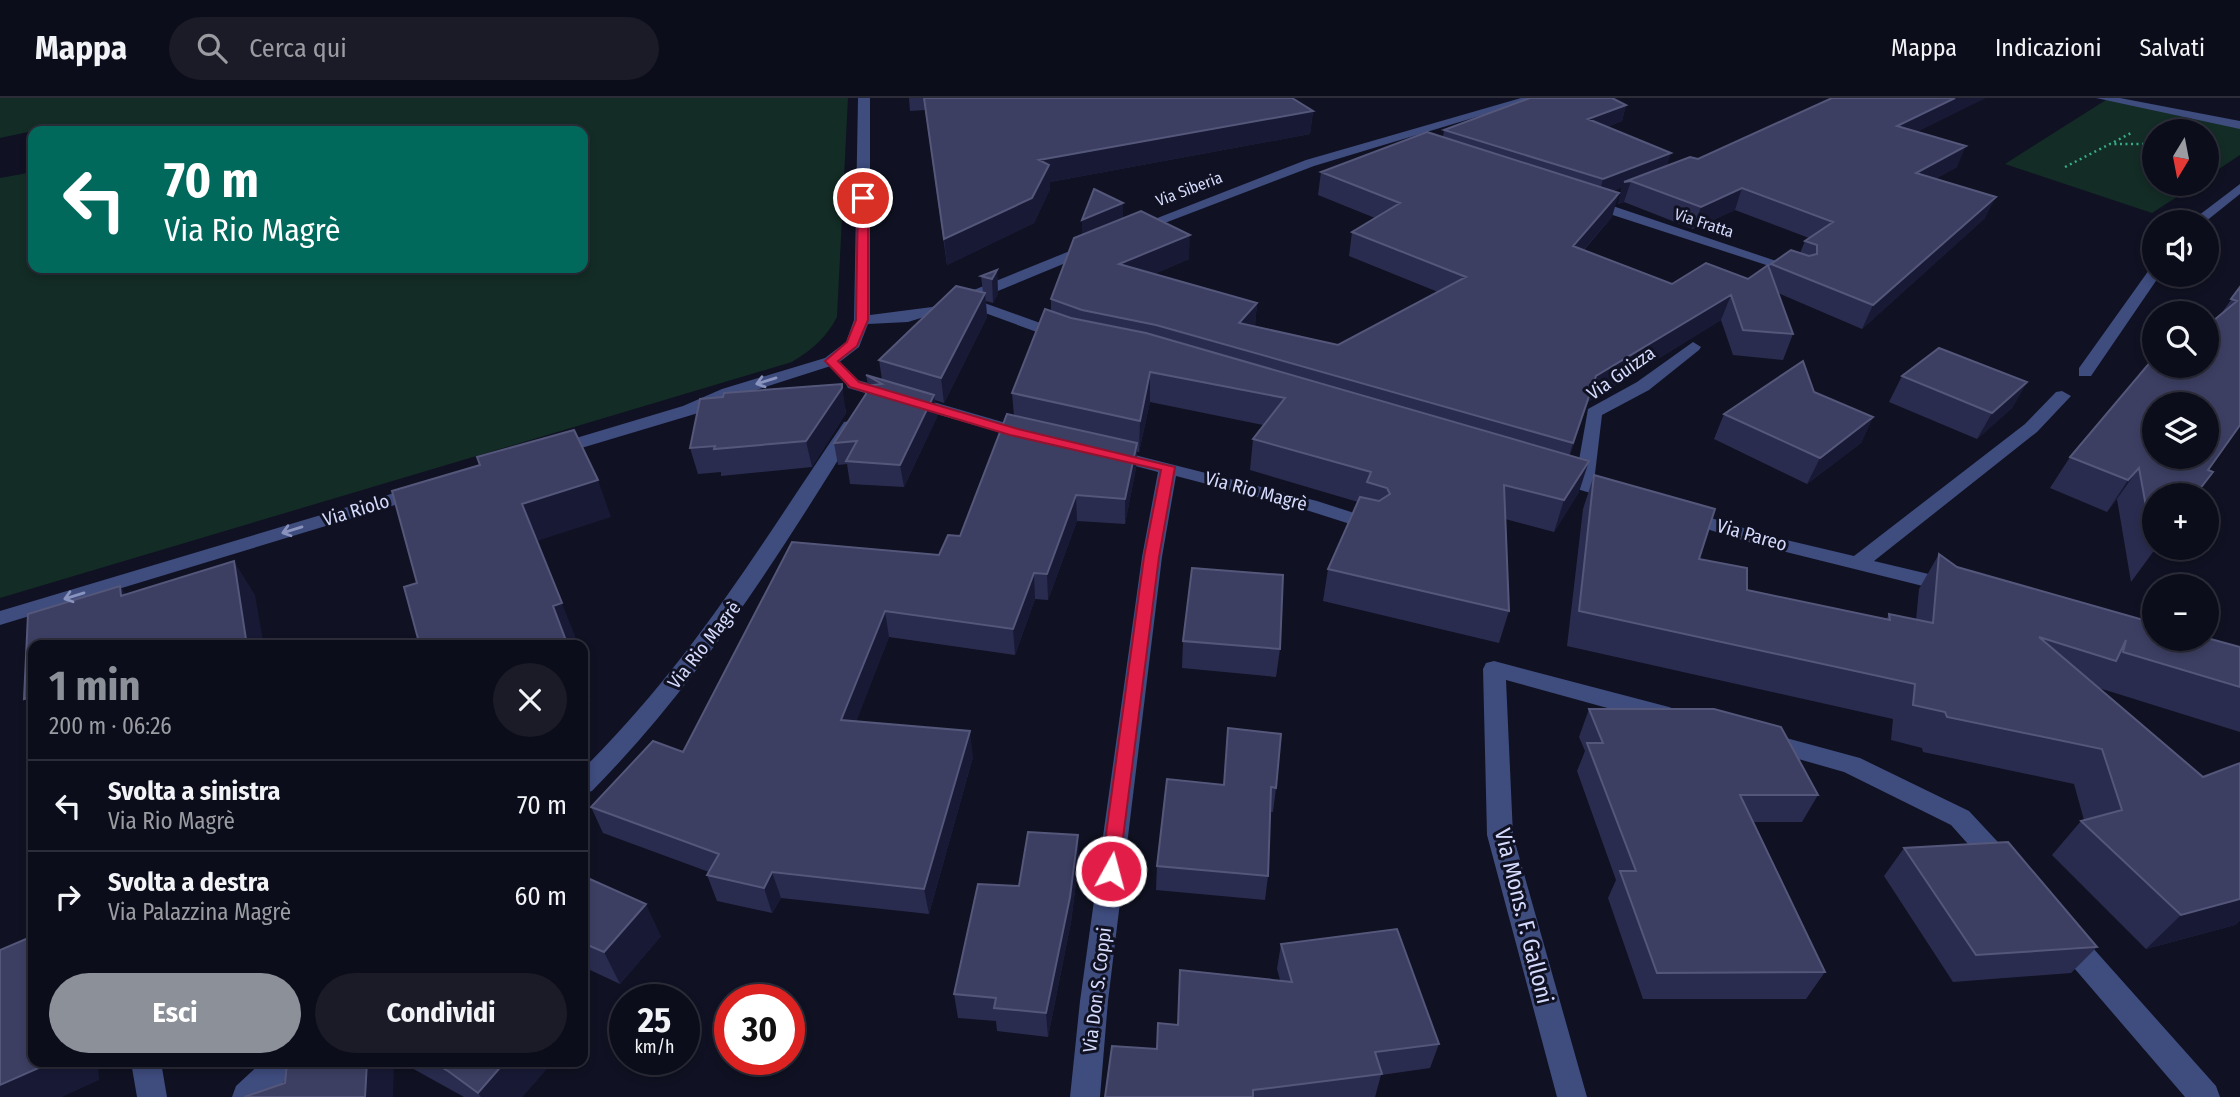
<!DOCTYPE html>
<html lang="it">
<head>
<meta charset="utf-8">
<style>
  body { margin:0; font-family:"Fira Sans Condensed",sans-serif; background:#1a1b27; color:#f1f3f6; height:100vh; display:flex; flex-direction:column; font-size:26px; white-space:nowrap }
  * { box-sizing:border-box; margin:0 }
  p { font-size:23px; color:#9a9ca2 }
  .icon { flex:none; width:38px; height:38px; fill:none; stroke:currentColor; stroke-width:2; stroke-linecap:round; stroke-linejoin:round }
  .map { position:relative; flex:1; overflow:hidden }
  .side { position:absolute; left:28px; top:542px; width:560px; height:427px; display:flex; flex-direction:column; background:#0c0d1a; border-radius:14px; box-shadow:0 4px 10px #0003,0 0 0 2px #2c2d39 }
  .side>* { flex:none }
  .banner { position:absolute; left:28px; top:28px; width:560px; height:147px; border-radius:14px; box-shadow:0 4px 10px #0003,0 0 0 2px #2c2d39; background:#00695c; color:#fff; overflow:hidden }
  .needle { width:46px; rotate:190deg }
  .fabs { position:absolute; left:2142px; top:21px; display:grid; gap:14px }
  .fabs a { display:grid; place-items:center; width:77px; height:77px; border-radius:50%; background:#0c0d1a; box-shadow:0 4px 10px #0003,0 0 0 2px #2c2d39; font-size:35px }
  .speed { position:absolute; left:609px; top:886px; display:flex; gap:14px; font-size:35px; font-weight:700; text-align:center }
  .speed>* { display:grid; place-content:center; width:91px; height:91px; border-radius:50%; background:#0c0d1a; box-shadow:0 4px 10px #0003,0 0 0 2px #2c2d39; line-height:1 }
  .speed small { font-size:18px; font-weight:400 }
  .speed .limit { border:10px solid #d22; background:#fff; color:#111 }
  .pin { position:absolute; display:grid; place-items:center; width:60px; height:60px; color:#fff; margin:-30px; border:4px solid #fff; border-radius:50%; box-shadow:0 2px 7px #0007 }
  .me { position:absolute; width:77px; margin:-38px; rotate:7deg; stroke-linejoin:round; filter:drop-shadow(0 0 5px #0008) }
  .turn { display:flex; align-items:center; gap:24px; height:147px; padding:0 21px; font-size:32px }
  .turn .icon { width:91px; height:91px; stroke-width:2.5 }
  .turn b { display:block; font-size:49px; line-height:60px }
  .round { display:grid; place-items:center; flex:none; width:74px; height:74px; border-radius:37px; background:#1a1b27 }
  .headline { display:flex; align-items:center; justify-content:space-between; height:119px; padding:0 21px }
  h1 { font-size:42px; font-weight:700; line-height:52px; color:#8c9099 }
  .button { display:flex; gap:14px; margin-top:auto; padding:14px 21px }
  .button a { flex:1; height:80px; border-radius:42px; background:#8c9099; color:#fff; font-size:28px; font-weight:700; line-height:80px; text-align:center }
  .button a+a { background:#1a1b27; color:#f1f3f6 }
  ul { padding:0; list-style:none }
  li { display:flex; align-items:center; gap:21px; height:91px; padding:0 21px; border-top:2px solid #2c2d39 }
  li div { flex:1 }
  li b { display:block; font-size:26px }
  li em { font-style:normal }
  header { display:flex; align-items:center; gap:42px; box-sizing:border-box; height:98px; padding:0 35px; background:#0c0d1a; border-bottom:2px solid #2c2d39 }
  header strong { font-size:33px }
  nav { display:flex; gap:38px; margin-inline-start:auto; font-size:24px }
  .search { width:490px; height:63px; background:#1a1b27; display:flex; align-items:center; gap:18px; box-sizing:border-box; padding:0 24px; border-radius:38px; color:#9a9ca2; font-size:26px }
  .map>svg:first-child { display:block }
</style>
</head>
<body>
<header>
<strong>Mappa</strong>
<div class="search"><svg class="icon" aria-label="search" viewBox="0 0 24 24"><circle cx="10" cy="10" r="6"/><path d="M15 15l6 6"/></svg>Cerca qui</div>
<nav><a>Mappa</a><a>Indicazioni</a><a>Salvati</a></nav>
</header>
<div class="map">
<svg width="2240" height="999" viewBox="0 0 2240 999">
  <rect width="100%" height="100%" fill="#101122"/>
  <path fill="#132c25" d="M0 0H848L837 219C826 240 813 251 792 264L0 500V80L33 74V170H583V33H33L0 40Z
    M2109 0 2240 30V57L2207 79V33H2154V86H2197L2152 115 2005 66Z"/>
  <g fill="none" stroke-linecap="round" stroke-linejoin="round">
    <path stroke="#37ad88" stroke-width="2.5" stroke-dasharray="2 3.5" stroke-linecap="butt" d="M2114 44 2131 35
      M2065 69 2110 46H2154"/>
    <path fill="#3e4c7e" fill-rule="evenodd" d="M858 0H870V217L932 209 1087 146H1097V152L976 202 1068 235V241H1056L963 207 908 224 868 226 859 249 837 266 734 299 695 316 558 357H546L543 353 546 349 683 308 722 291 825 260 846 244 854 222Z
      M1521 0H1539L1314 68 1136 136 1124 133 1306 62Z
      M2096 0H2120L2240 23V31Z
      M2240 86V96L2205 124H2190Z
      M1582 101H1592L1806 173 1799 177 1794 176 1582 107Z
      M2154 171V177H2160L2091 278H2079V270L2149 172Z
      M1693 244 1701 249 1699 252 1649 292 1602 317 1594 384 1624 393 1627 397 1624 401 1617 403 1547 382 1545 378 1547 374 1554 372 1576 379 1588 311 1637 284Z
      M854 281 1034 333 1037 337 1034 341H1022L848 290 846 286 848 282Z
      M2062 293 2071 298 2037 334 1874 463 1958 483 1961 488 1958 493 1951 495 1758 447 1678 422 1675 418 1685 412 1770 438 1854 458 2025 326 2056 294Z
      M850 323 859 328C779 458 699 584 592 693L583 696V671C692 563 759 449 844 324Z
      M1111 351 1317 403 1379 423 1382 427 1372 433 1303 411 1176 378 1162 459 1108 903 1100 999H1070L1080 903 1142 459 1158 374 1105 360 1102 356 1105 352Z
      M421 387 428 389 430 393 428 397 0 527V513Z
      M1494 563 1669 609 1677 612 1681 618 1677 624 1669 627 1506 582 1513 737 1587 999H1557L1487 737 1483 571 1486 565Z
      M1768 635 1860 660 1969 713 2010 757 2014 765 2010 773 2001 776 1992 773 1951 727 1844 674 1760 650 1756 644 1760 638Z
      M2066 828 2076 831 2216 988 2220 999H2185L2056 849 2052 840 2056 831Z
      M131 964H161L167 999H137Z
      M262 964H298L294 974 268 999H232L236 988Z"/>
  </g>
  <path fill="#2a2c4f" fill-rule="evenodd" d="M909 0H1292L1313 13 1310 36 1050 84V91L1034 125 947 167 925 12 910 13Z
    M1626 7 1622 23 1607 29 1667 68 1698 61 1918 34 1957 69 1935 81 1985 120 1862 231 1778 195 1793 236 1783 262 1733 257 1721 222 1588 304 1570 357 1579 394 1554 434 1505 421 1509 513 1499 545 1323 503 1328 471 1358 404 1250 372 1253 341 1263 327 1150 304 1139 354H1137L1136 370 1125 426 1077 423 1048 502 1035 501 1015 557 889 539 856 623 973 659 929 816 781 800 772 815 717 803 707 777 709 774 603 735 591 709 683 654 939 457 960 438 1014 318 1012 295 1051 213V201L1082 137 1123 105V120L1189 161 1154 176 1257 205 1255 228 1338 247 1438 194 1349 158 1352 134 1375 120 1318 97 1321 74 1443 39 1444 32ZM1622 89 1618 106 1624 104 1693 131 1735 112 1809 140 1805 143 1800 155 1771 166 1769 171 1748 181 1672 186 1584 152 1612 119 1613 93Z
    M997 172 998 196 993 205 986 203 987 219 944 305 935 302 937 319 904 389 850 386 847 366 838 367 834 345 866 296 868 287 866 277 882 282 879 262 983 195 981 178Z
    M2240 189 2208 372 2156 450 2131 484 2117 401 2107 414 2050 390 2070 359 2154 268H2207L2221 216Z
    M1902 278 2027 284 2012 310 1977 341 1889 304Z
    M1814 294 1873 319 1861 345 1807 386 1714 341 1724 316Z
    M846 311V315L812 369 721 378V374L698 376 690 350Z
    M1594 377 1699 461 1747 492 1886 522 1889 516 1916 522 1919 491 1939 456 1957 469 2240 549V634L2099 590 2203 679 2240 665V822L2235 827 2146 851 2052 757 2081 723 2084 722 2074 686 1923 654 1922 650 1891 642 1893 621 1567 548 1583 411Z
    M1183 543 1280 551 1276 579 1182 570Z
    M1589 611 1818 697 1802 724H1754L1825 874 1806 901H1643L1608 800 1616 782 1577 673 1585 653 1579 639Z
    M1224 687 1276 690 1273 714H1270L1268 778 1265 802 1156 792 1157 768Z
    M1904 750 2097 849 2071 875 1953 884 1884 778Z
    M1079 761 1071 824 1048 939 997 933 996 923 958 920 954 896 1019 788Z
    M583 778 661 838 620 886 590 872 583 880Z
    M1281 846 1439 946 1430 970 1381 977 1375 999H1105L1157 951 1280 882 1277 871Z
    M401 964H546L549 968 522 999H464Z"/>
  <path fill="#181935" d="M1955 0H1986L1889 48 1897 28Z
    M1626 7 1622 23 1584 38 1588 21Z
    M1313 13 1310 36 1050 84V91L1034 125 947 167 944 141 1039 62Z
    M1966 48 1957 69 1907 96 1916 75Z
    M1671 55 1666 72 1631 83 1624 104 1618 106 1622 89 1598 99 1603 81Z
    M1742 90 1735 112 1693 131 1701 109Z
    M1619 95 1612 119 1566 172 1573 148Z
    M1996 99 1985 120 1862 231 1873 207Z
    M1123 105V128L1082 145V122Z
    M1190 137 1189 161 1119 191V166Z
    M997 172 998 196 993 205 992 181Z
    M985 195 987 219 944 305 941 280Z
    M1731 197 1721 222 1588 304 1565 372 1573 345 1596 278Z
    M1257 205 1255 231 1237 250 1239 225Z
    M1150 274V304L1139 354 1140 323Z
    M2027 284 2012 310 1977 341 1992 315Z
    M842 286 846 315 812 369 806 343Z
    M934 297 937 319 904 389 900 367Z
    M1873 319 1861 345 1807 386 1820 360Z
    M1137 345 1136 370 1125 426V401Z
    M1589 363 1579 394 1554 434 1564 402Z
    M2139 370 2117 401 2107 414 2128 382Z
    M598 382 611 419 537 443 577 543 569 546 570 548H568L553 508 522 406Z
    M1076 397 1077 423 1048 502 1047 476Z
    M234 463 255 497 264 548H247Z
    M1034 475 1035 501 1015 557 1013 531Z
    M120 488 145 522 121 498Z
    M885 513 889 539 847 648 841 622Z
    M583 582 591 602 583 605Z
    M33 598V612L24 601Z
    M970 633 973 659 929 816 924 791Z
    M1078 737 1079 761 1071 824 1048 939 1046 915Z
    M772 774 781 800 772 815 764 790Z
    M2240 801V822L2235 827 2146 851 2181 817Z
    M646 806 661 838 620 886 604 854Z
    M583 859 590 872 583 880Z
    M52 964H98L99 982 62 999H0V987Z
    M367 964H394L393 999H365Z
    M505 964H546L549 968 522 999H481L478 995Z"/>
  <path fill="#3c3f62" stroke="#54577a" stroke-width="2" fill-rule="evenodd" d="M924 0H1292L1313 13 1039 62 1049 67 1032 100 944 141Z
    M1530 0H1612L1626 7 1588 21 1671 55 1603 81 1444 32Z
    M1832 0H1955L1897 28 1966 48 1916 75 1996 99 1873 207 1771 166 1791 152 1809 158 1817 156V147L1805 143 1833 124 1742 90 1701 109 1631 83 1624 84 1690 59 1698 61Z
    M1427 34 1619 95 1573 148 1672 186 1706 165 1748 181 1768 167 1793 236 1743 232 1731 197 1596 278 1573 345 1156 227 1082 212 1051 201 1074 140 1141 113 1190 137 1119 166 1257 205 1239 225 1338 247 1466 179 1352 134 1400 105 1321 74Z
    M1094 91 1123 105 1082 122Z
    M997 172 992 181 981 178Z
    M956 188 985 195 941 280 879 262Z
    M2240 189V327L2208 372 2213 374 2195 397H2154V450H2156L2154 452 2139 370 2128 382 2070 359 2152 262 2154 263V268H2207V228L2237 203 2231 201ZM2154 306H2207V359H2154Z
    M1045 211 1071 220 1146 235 1589 363 1564 402 1504 387 1509 513 1328 471 1360 399 1379 403 1390 396 1387 390 1367 384 1371 374 1253 341 1285 300 1150 274 1140 323 1012 295Z
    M1939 250 2027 284 1992 315 1902 278Z
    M1803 263 1814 294 1873 319 1820 360 1724 316Z
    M866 277 934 297 900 367 846 363 857 343 834 345 866 296V288L882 286Z
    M842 286V290L806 343 714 351 715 348 690 350 700 301 723 299 724 295Z
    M1007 316 1137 345 1125 401 1076 397 1047 476 1034 475 1013 531 885 513 841 622 970 633 924 791 772 774 764 790 707 777 719 756 591 709 653 643 683 654 792 444 939 457 948 437 960 438Z
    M574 332 598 382 522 406 562 505 553 508 568 548H420L404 489 417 485 392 393 480 367 477 359Z
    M1594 377 1715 411 1699 461 1747 470V492L1890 522 1889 516 1933 525 1939 456 1957 469 2154 525V541L2207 540 2240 549V589L2123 554 2126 542 2116 563 2039 539 2203 679 2240 665V801L2181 817 2081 723 2122 712 2102 651 1947 619 1945 614 1913 607 1915 586 1579 513Z
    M234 463 247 548H33V598L24 601 28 516 120 488 121 498Z
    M1192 470 1283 477 1280 551 1183 543Z
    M1589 611H1714L1781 629 1818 697H1740L1825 874 1657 875 1620 773H1636L1587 645H1603Z
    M1228 630 1281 636 1276 690 1271 689 1268 778 1157 768 1167 681 1224 687Z
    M1028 734 1078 737 1070 799 1046 915 994 910 996 900 954 896 978 786 1019 788Z
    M2008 744 2097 849 1976 857 1904 750Z
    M583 778 646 806 604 854 583 845Z
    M1397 831 1439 946 1375 954 1382 976 1253 992V999H1105L1112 948 1157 951 1158 925 1178 927 1180 872 1292 884 1281 846Z
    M33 838V964H52L0 987V852Z
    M291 964H367L365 999H244L285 985 287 966Z
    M432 964H505L478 995 448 973Z"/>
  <defs><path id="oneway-shaft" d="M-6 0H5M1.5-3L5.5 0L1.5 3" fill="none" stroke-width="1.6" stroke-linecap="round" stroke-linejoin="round" transform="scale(1.75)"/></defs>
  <g stroke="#8993bd">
    <use href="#oneway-shaft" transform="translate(766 283) rotate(163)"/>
    <use href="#oneway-shaft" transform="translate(292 432) rotate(163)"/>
    <use href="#oneway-shaft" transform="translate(74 498) rotate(163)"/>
  </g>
  <path fill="#e11d48" stroke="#92132f" stroke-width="2" d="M863 97 868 100V222L857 248 838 263 859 284 1018 331 1175 369 1159 459 1118 779H1104L1101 773 1144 459 1161 372 1010 337 850 289 825 263 847 244 856 222 858 100Z"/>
  <g text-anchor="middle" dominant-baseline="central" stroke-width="6" stroke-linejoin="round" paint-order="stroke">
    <g font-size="16" fill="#d4dafc" stroke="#101122">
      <text transform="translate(1189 91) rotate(-21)">Via Siberia</text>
      <text transform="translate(1704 125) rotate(18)">Via Fratta</text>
    </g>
    <g font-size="19" fill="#d4dafc" stroke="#101122">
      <text transform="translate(1621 275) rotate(-35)">Via Guizza</text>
      <text transform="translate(1256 393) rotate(15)">Via Rio Magrè</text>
      <text transform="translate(356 412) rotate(-17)">Via Riolo</text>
      <text transform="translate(1752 437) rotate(16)">Via Pareo</text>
      <text transform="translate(704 547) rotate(-52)">Via Rio Magrè</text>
      <text transform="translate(1097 892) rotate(-83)">Via Don S. Coppi</text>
    </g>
    <g font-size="23" fill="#d4dafc" stroke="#101122">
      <text transform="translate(1524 818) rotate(76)">Via Mons. F. Galloni</text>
    </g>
  </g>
</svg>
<div class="fabs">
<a><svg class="needle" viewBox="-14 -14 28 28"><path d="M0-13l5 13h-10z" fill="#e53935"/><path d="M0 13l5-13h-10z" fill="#9a9ca2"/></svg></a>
<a><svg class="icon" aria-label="sound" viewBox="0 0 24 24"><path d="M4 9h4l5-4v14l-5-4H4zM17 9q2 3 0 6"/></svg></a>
<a><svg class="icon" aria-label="search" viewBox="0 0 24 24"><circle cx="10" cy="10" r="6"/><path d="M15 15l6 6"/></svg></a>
<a><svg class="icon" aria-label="layers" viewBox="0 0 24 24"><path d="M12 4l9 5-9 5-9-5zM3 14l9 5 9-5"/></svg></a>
<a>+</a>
<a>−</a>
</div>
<div class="speed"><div>25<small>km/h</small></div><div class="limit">30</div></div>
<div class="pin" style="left:863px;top:100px;background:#d93025"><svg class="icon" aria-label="arrive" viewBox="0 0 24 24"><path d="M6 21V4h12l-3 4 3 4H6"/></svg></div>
<svg class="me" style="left:1111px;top:773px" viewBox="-20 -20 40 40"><circle r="17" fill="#e11d48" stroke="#fff" stroke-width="3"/><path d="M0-11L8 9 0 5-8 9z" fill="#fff"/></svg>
<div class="banner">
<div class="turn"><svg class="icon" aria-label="left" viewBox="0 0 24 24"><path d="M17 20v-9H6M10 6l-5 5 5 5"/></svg><div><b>70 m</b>Via Rio Magrè</div></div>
</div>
<section class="side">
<div class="headline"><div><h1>1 min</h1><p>200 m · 06:26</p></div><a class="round"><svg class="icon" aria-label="close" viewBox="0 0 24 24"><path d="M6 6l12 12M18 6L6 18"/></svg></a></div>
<ul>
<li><svg class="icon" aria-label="left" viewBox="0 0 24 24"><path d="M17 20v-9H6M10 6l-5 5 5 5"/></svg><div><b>Svolta a sinistra</b><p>Via Rio Magrè</p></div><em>70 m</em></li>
<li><svg class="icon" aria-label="right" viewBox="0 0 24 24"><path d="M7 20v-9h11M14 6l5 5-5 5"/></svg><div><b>Svolta a destra</b><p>Via Palazzina Magrè</p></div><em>60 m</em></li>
</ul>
<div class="button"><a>Esci</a><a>Condividi</a></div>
</section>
</div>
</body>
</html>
